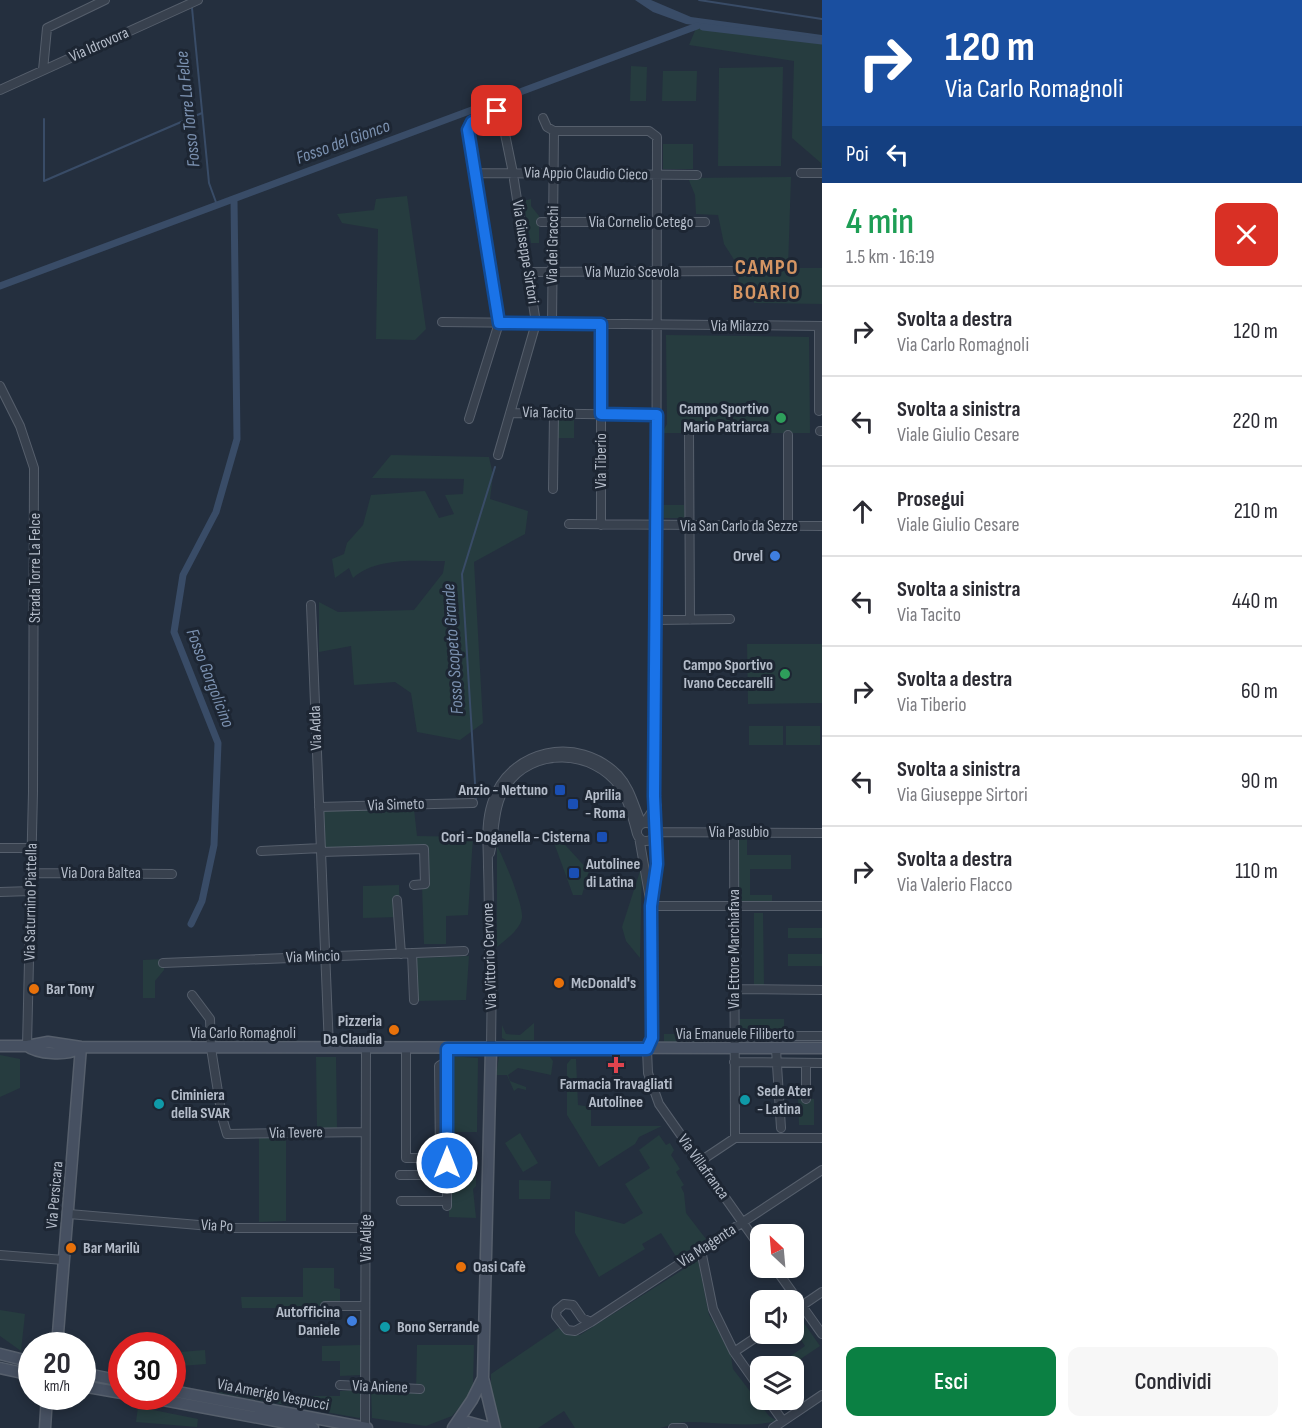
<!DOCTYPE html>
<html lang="it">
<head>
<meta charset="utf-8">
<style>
  body { margin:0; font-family:"Sofia Sans Condensed",sans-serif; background:#f7f7f7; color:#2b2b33; height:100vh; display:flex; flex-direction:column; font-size:22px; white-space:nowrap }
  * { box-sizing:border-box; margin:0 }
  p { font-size:20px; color:#7c7c81 }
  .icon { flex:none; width:33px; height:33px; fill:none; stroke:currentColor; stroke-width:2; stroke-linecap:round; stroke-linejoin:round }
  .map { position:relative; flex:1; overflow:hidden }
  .side { display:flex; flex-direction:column; background:#fff; width:480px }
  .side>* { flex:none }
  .hud { background:#1a4fa0; color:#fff; overflow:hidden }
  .needle { width:39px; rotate:334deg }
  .tools { position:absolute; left:750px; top:1224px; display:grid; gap:12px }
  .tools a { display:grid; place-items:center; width:54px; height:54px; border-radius:12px; background:#fff; box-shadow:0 3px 9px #0003; font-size:30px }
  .speed { position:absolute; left:18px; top:1332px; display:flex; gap:12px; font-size:30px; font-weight:700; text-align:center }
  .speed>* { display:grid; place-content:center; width:78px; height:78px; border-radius:50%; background:#fff; box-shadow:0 3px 9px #0003; line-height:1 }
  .speed small { font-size:15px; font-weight:400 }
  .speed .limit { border:9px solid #d22; background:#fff; color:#111 }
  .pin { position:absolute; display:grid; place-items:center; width:51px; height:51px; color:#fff; margin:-26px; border-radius:12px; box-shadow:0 3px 9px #0006 }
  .me { position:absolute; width:66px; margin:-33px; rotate:0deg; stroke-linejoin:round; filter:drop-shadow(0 0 4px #0008) }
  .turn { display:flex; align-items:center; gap:21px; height:126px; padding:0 24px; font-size:27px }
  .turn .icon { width:78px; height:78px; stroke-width:2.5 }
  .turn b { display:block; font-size:42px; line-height:51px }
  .then { display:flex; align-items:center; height:57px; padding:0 24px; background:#0003; gap:12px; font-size:22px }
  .round { display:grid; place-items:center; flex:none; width:63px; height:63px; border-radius:12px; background:#f7f7f7 }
  .head { display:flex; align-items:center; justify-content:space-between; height:102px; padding:0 24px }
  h1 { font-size:36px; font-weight:600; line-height:45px; color:#1e9e55 }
  .button { display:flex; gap:12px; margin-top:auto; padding:12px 24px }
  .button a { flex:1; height:69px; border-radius:12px; background:#0b8043; color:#fff; font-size:24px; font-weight:600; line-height:69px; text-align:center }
  .button a+a { background:#f7f7f7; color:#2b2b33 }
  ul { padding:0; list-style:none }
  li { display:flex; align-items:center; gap:18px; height:90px; padding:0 24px; border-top:2px solid #e1e1e2 }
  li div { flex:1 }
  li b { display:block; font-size:22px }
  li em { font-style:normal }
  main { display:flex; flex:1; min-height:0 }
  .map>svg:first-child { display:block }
</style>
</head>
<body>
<main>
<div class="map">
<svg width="822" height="1428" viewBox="0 0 822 1428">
  <rect width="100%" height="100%" fill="#242f3e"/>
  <path fill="#263c3f" d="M697 26 822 41V182L821 163 792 138 794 61 689 45Z
    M631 66 647 67 646 101H630Z
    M783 67 781 166H718L719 68Z
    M663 71H697L696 101H662Z
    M663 144H693V169H663Z
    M791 177 788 268H822V304L754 303V296L736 295 740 269 724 244 718 215 696 214 695 195 688 178Z
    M407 196 426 329 415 340 376 339 378 229 342 223 337 214 374 210 376 199Z
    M531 199V206L539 216V243H531L523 201Z
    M666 335 809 337 810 433H662L667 424Z
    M556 416H574V438H556Z
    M391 455 489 457 493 475 490 499 528 511 525 534 474 562 483 723 460 740 417 732 411 693 395 682 354 685 351 646 319 652V602L338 612 414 610 443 573 445 561C415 561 376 557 353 578L349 568 335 578 332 559 344 554 347 543 363 525 371 495 425 491 439 518 454 514 445 495 463 494 464 479 372 478Z
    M662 505H684L685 518H662Z
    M747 644H822V703L748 704Z
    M749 726H783V745H749Z
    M786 726H820V745H786Z
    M414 809 417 836 473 837 468 915 446 916V944H424L422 886 426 846 323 850 321 811Z
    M557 836 589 871 582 895H573L553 840Z
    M739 838H747V855H791V869H750V895H772V902H739Z
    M497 846C503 856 524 906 522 918 520 930 505 940 497 947Z
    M642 865 640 958 626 941 622 927Z
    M399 885 400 917 363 918V886Z
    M754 913H763L764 985H754Z
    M788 928H822V938H788Z
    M788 954H822V966H788Z
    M469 956 466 1000 416 1001 415 958Z
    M164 959V970L155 981V998H143V960Z
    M739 1019H784V1035H739Z
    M534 1023V1040H506L502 1038V1025L506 1034 520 1035Z
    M664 1034H726V1041L664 1042Z
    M0 1055 20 1059V1088L0 1097Z
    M449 1056 478 1058 477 1132H450Z
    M316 1057H336L337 1128H317Z
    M499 1057H550L553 1061 551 1075 518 1068 508 1075 510 1081 526 1087V1090L518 1088 514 1091 507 1075H496Z
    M571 1059H576L578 1105 591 1107V1126H662L639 1137 635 1144 599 1167 567 1115V1064Z
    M798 1099H814V1125H799Z
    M520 1133 538 1163 523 1172 505 1143Z
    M659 1135 666 1145 670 1143 674 1150 671 1155 680 1169 676 1172 684 1185 681 1187 684 1193 686 1213 706 1239 677 1258 661 1233 642 1244 645 1249 599 1277 575 1233V1211L624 1224 643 1213 625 1184 650 1168 639 1150Z
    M286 1136V1221L259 1222V1137Z
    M449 1164H476V1186L473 1189 476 1218 449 1217Z
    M519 1180 551 1181 550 1199H519Z
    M698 1260 709 1315 730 1350 733 1369 769 1416 777 1421C750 1428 716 1422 687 1422 677 1422 669 1426 660 1428 637 1428 599 1428 575 1428L564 1411 538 1428H501L491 1392V1374L560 1327 570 1335H580Z
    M303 1268H334V1288L340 1289V1308H242L241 1297H303Z
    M0 1310 25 1314 21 1351 0 1336Z
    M799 1316 820 1346 790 1366H786L782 1362 805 1346 794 1329V1320Z
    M361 1345V1375L340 1376V1361H322V1346Z
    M417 1345H474L473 1385 468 1397 452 1416 426 1426 372 1418 371 1390 416 1392Z
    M205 1350 206 1364 181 1366 180 1352Z
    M220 1388 276 1396H340V1391L362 1390V1416L359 1418 219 1393Z
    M138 1407 198 1419 197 1427 136 1422Z"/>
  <path fill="#394c67" d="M635 0H651L691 17 822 35V41L686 24 653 12Z"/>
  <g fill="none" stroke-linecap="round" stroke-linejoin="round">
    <path stroke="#394c67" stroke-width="2" d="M699 0 822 19
      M192 8 209 183 217 205
      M44 119V181L202 113
      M476 799 462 574 495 467"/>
    <path stroke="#394c67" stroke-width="7" d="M703 27 822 41
      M0 286 697 26
      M191 924 202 901 214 845 218 743 174 632 183 575 216 512 237 439 234 199"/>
    <defs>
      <path id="street" d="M43 70 47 28 105 0
        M0 90 198 0
        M543 118 547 127 554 131H649L657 137 656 762 653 810 644 823
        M505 134 513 173
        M474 173 697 175
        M801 173H822
        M541 222H705
        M528 272 736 271
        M442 322 822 326
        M552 324 554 131
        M819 326V411
        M0 386 20 426 34 468 33 792 27 1046
        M510 413 657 415
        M469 419 499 323 468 129 474 121 497 112
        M820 431H822
        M689 435 690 620
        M788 435V525
        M498 455 536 323 514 180
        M553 489 554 413
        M569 524 822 526
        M601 525V324
        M311 605 329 1048
        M657 620 730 619
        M319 807 473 803
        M637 832a9 9 0 1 1 18 0a9 9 0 1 1-18 0Z
        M655 829 657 806
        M655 832 822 833
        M734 832 735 1138
        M655 835 657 864 651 906 652 1038 647 1049 648 1073 659 1104 760 1247
        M639 837 651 905
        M0 848H32
        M261 851 321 848
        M321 852 424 849 425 884 414 885
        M490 853C495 831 493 806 506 786 532 747 593 749 620 787 629 801 633 819 637 834
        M31 873 172 874
        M0 892 31 891
        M397 900 401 954
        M651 906H822
        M412 953 414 1000
        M163 963 464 951
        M734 989 822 990
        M192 995 210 1019 211 1048 222 1117 227 1134 365 1132
        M734 1036H822
        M406 1049V1158H447V1049
        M491 1049 492 967 489 950C489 922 489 895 488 867 488 845 485 825 492 803 509 749 578 734 618 775 631 789 634 807 642 824
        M776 1049 781 1128
        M734 1062 822 1063
        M806 1063V1099
        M440 1158 439 1066 447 1061
        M447 1158V1206
        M699 1162 735 1138H822
        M400 1175H447
        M401 1201H447
        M69 1214 234 1228H366
        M701 1250 713 1309 734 1352 760 1389
        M0 1255 64 1260
        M775 1268 822 1334
        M564 1304 573 1305 582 1318 591 1322 575 1331 567 1330 556 1316 557 1310Z
        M325 1306H365
        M794 1311 822 1292
        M591 1322 822 1170
        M734 1352 761 1334
        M340 1385 420 1389
        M768 1400 783 1421
        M365 1428 366 1048
        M673 1428H683
        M773 1428 822 1395"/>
      <path id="secondary" d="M0 1046H27L48 1042 81 1047 822 1048
        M27 1046C38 1054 66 1056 78 1049
        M491 1049 483 1378 495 1428
        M57 1346 81 1047
        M0 1354 32 1362
        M0 1368 32 1375
        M82 1373 122 1381
        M82 1386 122 1393
        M172 1391 367 1428
        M142 1396 313 1428
        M45 1428 47 1396
        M453 1428 472 1400 483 1378
        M454 1428 468 1422 490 1428"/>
    </defs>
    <use href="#street" stroke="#565f6c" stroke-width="10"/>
    <use href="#secondary" stroke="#565f6c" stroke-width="13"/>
    <use href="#street" stroke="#38414e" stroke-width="8"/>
    <use href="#secondary" stroke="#465061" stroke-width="10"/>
  </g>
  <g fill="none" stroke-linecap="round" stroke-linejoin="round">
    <defs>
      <path id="route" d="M447 1163V1049H647L652 1038 651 906 657 864 654 796 657 415 601 414V324L499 323 468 130 472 122 497 111"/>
    </defs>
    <use href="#route" stroke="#114b97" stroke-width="15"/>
    <use href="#route" stroke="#1a73e8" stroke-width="10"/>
  </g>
  <g fill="#2e9e5b" stroke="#1d2633" stroke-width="2">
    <circle cx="781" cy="418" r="6"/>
    <circle cx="785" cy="674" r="6"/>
  </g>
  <g fill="#3f7fe0" stroke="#1d2633" stroke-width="2">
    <circle cx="775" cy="556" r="6"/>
    <circle cx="352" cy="1321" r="6"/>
  </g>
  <g fill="#1a4fb4" stroke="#1d2633" stroke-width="2">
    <rect x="554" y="784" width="12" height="12" rx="3"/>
    <rect x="567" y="798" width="12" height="12" rx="3"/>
    <rect x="596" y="831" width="12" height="12" rx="3"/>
    <rect x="568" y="867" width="12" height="12" rx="3"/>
  </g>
  <g fill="#e8710a" stroke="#1d2633" stroke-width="2">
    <circle cx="559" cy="983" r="6"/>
    <circle cx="34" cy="989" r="6"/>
    <circle cx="394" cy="1030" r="6"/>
    <circle cx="71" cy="1248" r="6"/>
    <circle cx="461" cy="1267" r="6"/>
  </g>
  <path fill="#e0444e" stroke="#1d2633" stroke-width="2" d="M613 1056h6v6h6v6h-6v6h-6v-6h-6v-6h6z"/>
  <g fill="#0f9aa8" stroke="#1d2633" stroke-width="2">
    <circle cx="745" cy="1100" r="6"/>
    <circle cx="159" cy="1104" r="6"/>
    <circle cx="385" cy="1327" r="6"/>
  </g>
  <g text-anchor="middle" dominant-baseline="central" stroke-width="6" stroke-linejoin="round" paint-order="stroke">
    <g font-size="16" fill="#b4bcc9" stroke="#1d2633">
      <text transform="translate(99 45) rotate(-24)">Via Idrovora</text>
      <text transform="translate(586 174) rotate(1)">Via Appio Claudio Cieco</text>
      <text x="641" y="222">Via Cornelio Cetego</text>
      <text transform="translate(553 245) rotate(-89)">Via dei Gracchi</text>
      <text transform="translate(525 252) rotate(81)">Via Giuseppe Sirtori</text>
      <text x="632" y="272">Via Muzio Scevola</text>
      <text x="740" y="326">Via Milazzo</text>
      <text transform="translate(548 413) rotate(1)">Via Tacito</text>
      <text transform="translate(601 461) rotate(-90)">Via Tiberio</text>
      <text x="739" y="526">Via San Carlo da Sezze</text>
      <text transform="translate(35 568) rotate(-90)">Strada Torre La Felce</text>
      <text transform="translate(316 728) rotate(-92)">Via Adda</text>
      <text transform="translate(396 805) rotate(-2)">Via Simeto</text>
      <text x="739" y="832">Via Pasubio</text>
      <text x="101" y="873">Via Dora Baltea</text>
      <text transform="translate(31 902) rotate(-89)">Via Saturnino Piattella</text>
      <text transform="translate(734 949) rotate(-90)">Via Ettore Marchiafava</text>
      <text transform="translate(490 956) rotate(-92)">Via Vittorio Cervone</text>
      <text transform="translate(313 957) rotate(-2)">Via Mincio</text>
      <text x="243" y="1033">Via Carlo Romagnoli</text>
      <text x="735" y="1034">Via Emanuele Filiberto</text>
      <text transform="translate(296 1133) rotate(-1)">Via Tevere</text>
      <text transform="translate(703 1167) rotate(54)">Via Villafranca</text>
      <text transform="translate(55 1195) rotate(-85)">Via Persicara</text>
      <text transform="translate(217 1226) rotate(3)">Via Po</text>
      <text transform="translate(366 1238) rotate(-90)">Via Adige</text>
      <text transform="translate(707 1246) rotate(-33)">Via Magenta</text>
      <text transform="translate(380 1387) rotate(2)">Via Aniene</text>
      <text transform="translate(273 1395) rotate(11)">Via Amerigo Vespucci</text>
    </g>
    <g font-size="16" font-weight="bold" fill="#b4bcc9" stroke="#1d2633" text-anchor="start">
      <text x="769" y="409" text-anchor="end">Campo Sportivo<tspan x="769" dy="18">Mario Patriarca</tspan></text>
      <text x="763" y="556" text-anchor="end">Orvel</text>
      <text x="773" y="665" text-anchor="end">Campo Sportivo<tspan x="773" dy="18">Ivano Ceccarelli</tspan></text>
      <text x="548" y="790" text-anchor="end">Anzio - Nettuno</text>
      <text x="585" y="795">Aprilia<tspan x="585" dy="18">- Roma</tspan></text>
      <text x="590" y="837" text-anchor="end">Cori - Doganella - Cisterna</text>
      <text x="586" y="864">Autolinee<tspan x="586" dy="18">di Latina</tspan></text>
      <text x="571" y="983">McDonald's</text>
      <text x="46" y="989">Bar Tony</text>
      <text x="382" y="1021" text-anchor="end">Pizzeria<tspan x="382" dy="18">Da Claudia</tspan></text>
      <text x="616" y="1084" text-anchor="middle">Farmacia Travagliati<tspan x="616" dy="18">Autolinee</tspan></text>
      <text x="757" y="1091">Sede Ater<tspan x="757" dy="18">- Latina</tspan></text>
      <text x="171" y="1095">Ciminiera<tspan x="171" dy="18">della SVAR</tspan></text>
      <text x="83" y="1248">Bar Marilù</text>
      <text x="473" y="1267">Oasi Cafè</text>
      <text x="340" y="1312" text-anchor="end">Autofficina<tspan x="340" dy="18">Daniele</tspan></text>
      <text x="397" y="1327">Bono Serrande</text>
    </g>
    <g font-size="18" font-style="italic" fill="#7c92b1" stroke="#1d2633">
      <text transform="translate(188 109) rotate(-96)">Fosso Torre La Felce</text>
      <text transform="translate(343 142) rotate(-20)">Fosso del Gionco</text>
      <text transform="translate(453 649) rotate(-94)">Fosso Scopeto Grande</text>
      <text transform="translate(210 678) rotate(69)">Fosso Gorgolicino</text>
    </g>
    <g font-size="22" font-weight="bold" letter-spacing="1.5" fill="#d59563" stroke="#1d2633">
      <text x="767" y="267">CAMPO<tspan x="767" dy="25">BOARIO</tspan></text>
    </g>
  </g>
</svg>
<div class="tools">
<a><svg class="needle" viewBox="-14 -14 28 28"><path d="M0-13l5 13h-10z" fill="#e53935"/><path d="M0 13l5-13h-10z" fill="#7c7c81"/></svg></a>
<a><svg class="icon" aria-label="sound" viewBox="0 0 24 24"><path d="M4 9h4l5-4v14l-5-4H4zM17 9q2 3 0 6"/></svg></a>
<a><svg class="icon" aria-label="layers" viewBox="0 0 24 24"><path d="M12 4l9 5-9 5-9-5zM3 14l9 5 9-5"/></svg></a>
</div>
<div class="speed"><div>20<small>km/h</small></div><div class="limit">30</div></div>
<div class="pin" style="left:497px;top:111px;background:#d93025"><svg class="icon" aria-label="arrive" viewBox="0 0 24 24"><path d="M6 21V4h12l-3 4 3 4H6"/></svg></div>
<svg class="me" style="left:447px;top:1163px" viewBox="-20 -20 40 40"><circle r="17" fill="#1a73e8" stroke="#fff" stroke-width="3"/><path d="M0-11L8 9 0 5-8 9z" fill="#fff"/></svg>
</div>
<section class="side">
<div class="hud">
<div class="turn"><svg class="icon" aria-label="right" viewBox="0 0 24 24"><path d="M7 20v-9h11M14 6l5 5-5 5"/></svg><div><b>120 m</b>Via Carlo Romagnoli</div></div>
<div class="then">Poi<svg class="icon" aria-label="left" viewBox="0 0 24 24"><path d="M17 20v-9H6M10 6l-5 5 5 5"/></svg></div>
</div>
<div class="head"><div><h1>4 min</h1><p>1.5 km · 16:19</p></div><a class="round" style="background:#d93025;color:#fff"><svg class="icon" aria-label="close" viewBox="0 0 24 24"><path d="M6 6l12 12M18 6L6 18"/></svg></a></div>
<ul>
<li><svg class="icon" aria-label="right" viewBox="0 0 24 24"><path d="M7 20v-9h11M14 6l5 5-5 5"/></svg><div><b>Svolta a destra</b><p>Via Carlo Romagnoli</p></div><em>120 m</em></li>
<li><svg class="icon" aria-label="left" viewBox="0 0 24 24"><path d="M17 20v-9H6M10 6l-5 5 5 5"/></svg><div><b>Svolta a sinistra</b><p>Viale Giulio Cesare</p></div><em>220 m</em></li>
<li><svg class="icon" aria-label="ahead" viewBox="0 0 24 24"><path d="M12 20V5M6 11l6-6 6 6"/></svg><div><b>Prosegui</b><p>Viale Giulio Cesare</p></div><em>210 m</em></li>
<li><svg class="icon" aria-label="left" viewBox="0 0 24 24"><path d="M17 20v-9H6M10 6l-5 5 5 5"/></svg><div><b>Svolta a sinistra</b><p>Via Tacito</p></div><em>440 m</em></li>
<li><svg class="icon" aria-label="right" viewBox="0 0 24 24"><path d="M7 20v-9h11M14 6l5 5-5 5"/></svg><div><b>Svolta a destra</b><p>Via Tiberio</p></div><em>60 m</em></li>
<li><svg class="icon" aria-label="left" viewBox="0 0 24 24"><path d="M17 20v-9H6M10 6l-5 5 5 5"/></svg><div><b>Svolta a sinistra</b><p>Via Giuseppe Sirtori</p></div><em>90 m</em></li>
<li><svg class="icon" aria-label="right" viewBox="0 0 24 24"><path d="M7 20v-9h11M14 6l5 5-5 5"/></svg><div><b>Svolta a destra</b><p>Via Valerio Flacco</p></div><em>110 m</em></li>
</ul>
<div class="button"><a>Esci</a><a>Condividi</a></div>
</section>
</main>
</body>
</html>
